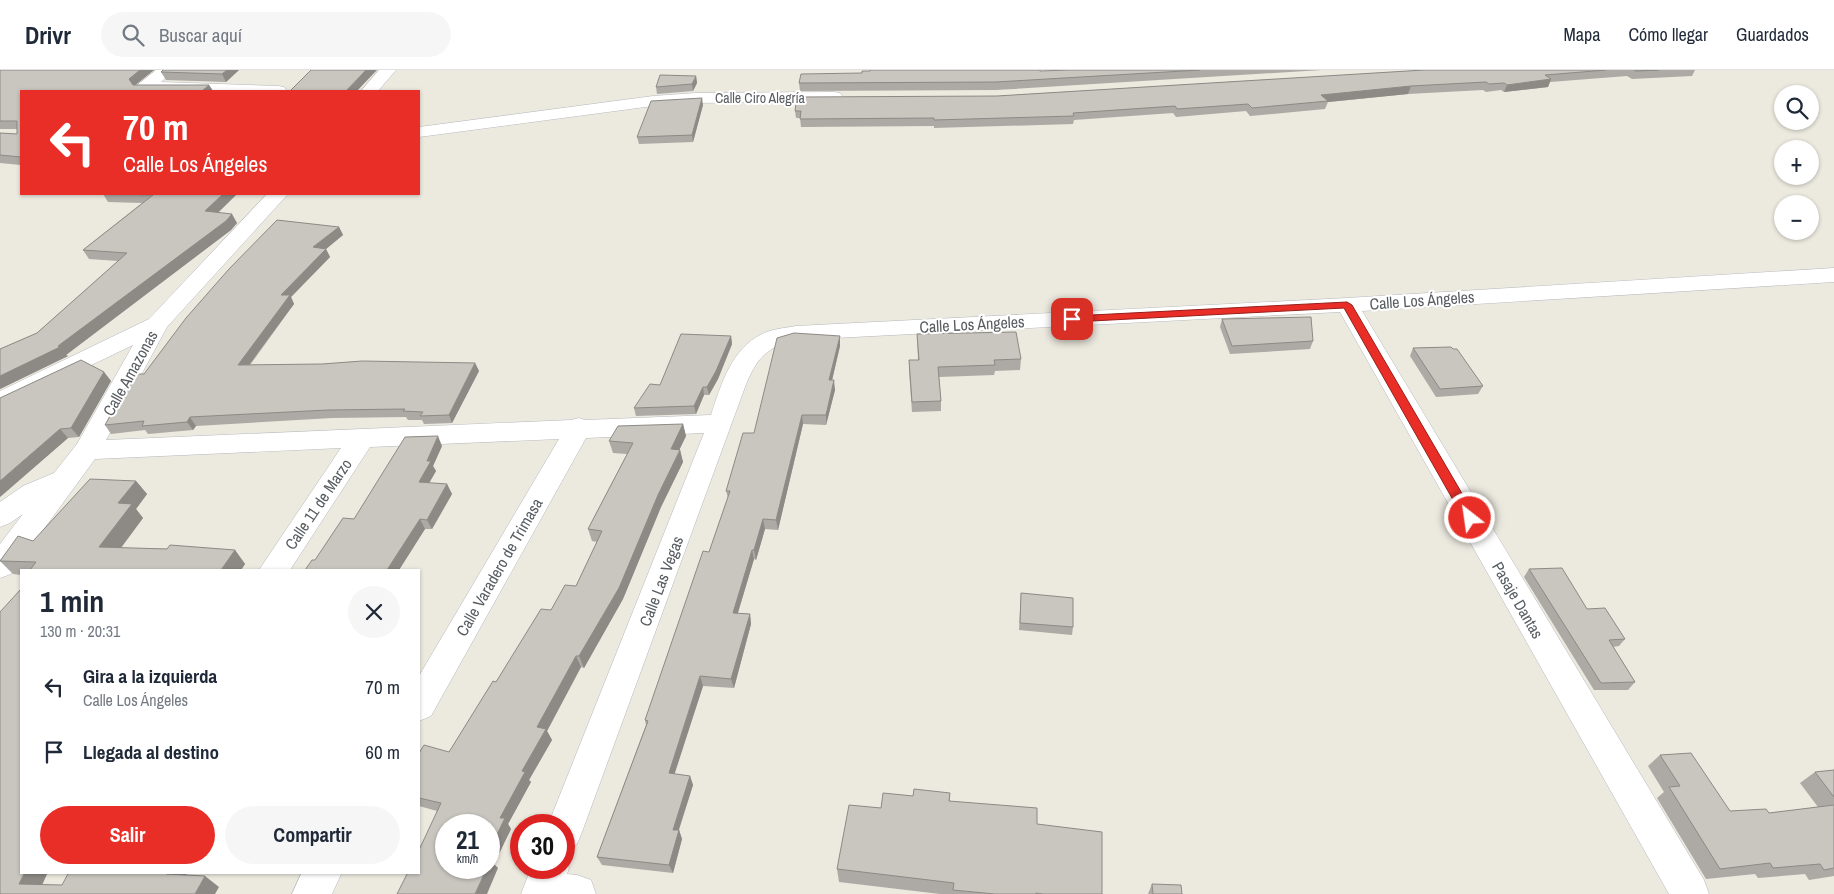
<!DOCTYPE html>
<html lang="es">
<head>
<meta charset="utf-8">
<style>
  body { margin:0; font-family:"Archivo Narrow",sans-serif; background:#f6f6f7; color:#1f2937; height:100vh; display:flex; flex-direction:column; font-size:19px; white-space:nowrap }
  * { box-sizing:border-box; margin:0 }
  p { font-size:16px; color:#747a83 }
  .icon { flex:none; width:28px; height:28px; fill:none; stroke:currentColor; stroke-width:2; stroke-linecap:round; stroke-linejoin:round }
  .map { position:relative; flex:1; overflow:hidden }
  .side { position:absolute; left:20px; top:499px; width:400px; height:305px; display:flex; flex-direction:column; background:#fff; border-radius:0px; box-shadow:0 1px 4px #0004 }
  .side>* { flex:none }
  .hud { position:absolute; left:20px; top:20px; width:400px; height:105px; border-radius:0px; box-shadow:0 1px 4px #0004; background:#e92e28; color:#fff; overflow:hidden }
  .buttons { position:absolute; left:1774px; top:15px; display:grid; gap:10px }
  .buttons a { display:grid; place-items:center; width:45px; height:45px; border-radius:50%; background:#fff; box-shadow:0 1px 4px #0004; font-size:25px }
  .speed { position:absolute; left:435px; top:744px; display:flex; gap:10px; font-size:25px; font-weight:700; text-align:center }
  .speed>* { display:grid; place-content:center; width:65px; height:65px; border-radius:50%; background:#fff; box-shadow:0 1px 4px #0004; line-height:1 }
  .speed small { font-size:12px; font-weight:400 }
  .speed .limit { border:8px solid #d22; background:#fff; color:#111 }
  .pin { position:absolute; display:grid; place-items:center; width:42px; height:42px; color:#fff; margin:-21px; border-radius:10px; box-shadow:0 2px 8px #0006 }
  .me { position:absolute; width:55px; margin:-28px; rotate:330deg; stroke-linejoin:round; filter:drop-shadow(0 0 4px #0008) }
  .turn { display:flex; align-items:center; gap:18px; height:105px; padding:0 20px; font-size:22px }
  .turn .icon { width:65px; height:65px; stroke-width:2.5 }
  .turn b { display:block; font-size:35px; line-height:42px }
  .round { display:grid; place-items:center; flex:none; width:52px; height:52px; border-radius:26px; background:#f6f6f7 }
  .head { display:flex; align-items:center; justify-content:space-between; height:85px; padding:0 20px }
  h1 { font-size:30px; font-weight:700; line-height:38px }
  .cta { display:flex; gap:10px; margin-top:auto; padding:10px 20px }
  .cta a { flex:1; height:58px; border-radius:30px; background:#e92e28; color:#fff; font-size:20px; font-weight:700; line-height:58px; text-align:center }
  .cta a+a { background:#f6f6f7; color:#1f2937 }
  ul { padding:0; list-style:none }
  li { display:flex; align-items:center; gap:15px; height:65px; padding:0 20px }
  li div { flex:1 }
  li b { display:block; font-size:19px }
  li em { font-style:normal }
  header { display:flex; align-items:center; gap:30px; box-sizing:border-box; height:70px; padding:0 25px; background:#fff; border-bottom:1px solid #e0e1e3 }
  header strong { font-size:24px }
  nav { display:flex; gap:28px; margin-inline-start:auto; font-size:18px }
  .search { width:350px; height:45px; background:#f6f6f7; display:flex; align-items:center; gap:12px; box-sizing:border-box; padding:0 18px; border-radius:28px; color:#747a83; font-size:19px }
  .map>svg:first-child { display:block }
</style>
</head>
<body>
<header>
<strong>Drivr</strong>
<div class="search"><svg class="icon" aria-label="search" viewBox="0 0 24 24"><circle cx="10" cy="10" r="6"/><path d="M15 15l6 6"/></svg>Buscar aquí</div>
<nav><a>Mapa</a><a>Cómo llegar</a><a>Guardados</a></nav>
</header>
<div class="map">
<svg width="1834" height="824" viewBox="0 0 1834 824">
  <rect width="100%" height="100%" fill="#ece9df"/>
  <g fill="none" stroke-linecap="round" stroke-linejoin="round">
    <defs>
      <path id="minor" d="M156 0H174L161 12 278 16 284 17 287 21H138L135 17Z
        M379 0H396L378 21H361Z
        M834 22 840 23 843 27 840 31 695 33 653 36 419 67V57L653 26 695 23Z
        M267 124H288L167 257 106 370 571 350 579 348 585 350 711 345C721 315 731 279 762 264 772 259 785 258 796 256L1347 228 1834 198V212L1362 241 1704 810 1709 824H1669L1340 242 796 270C766 277 756 289 745 317L582 762 577 774 564 780V755H548L704 363 586 368 431 646 419 651V606L559 369 370 377 290 500H259L341 378 95 389 11 504 0 508V474L23 444 10 453 0 457V432L23 416 54 403 77 374 133 275 0 339V321L149 249Z
        M564 786 569 798 567 804 577 805 591 810 596 824H521L531 798H564Z
        M302 802H342L332 824H292Z"/>
    </defs>
    <use href="#minor" stroke="#b5b8bd" stroke-width="1"/>
    <use href="#minor" fill="#fff" fill-rule="evenodd"/>
  </g>
  <path fill="#ada9a4" d="M0 0H154L135 15H209L213 21H21V95L0 93V63L17 64V59H0Z
    M239 0 226 12 166 10 161 2Z
    M1069 0H1322L996 20 800 21 799 13Z
    M1424 0H1695L1692 6 1632 9 1627 6 1550 12 1548 17 1504 22 1501 20 1486 22 1483 20 1408 24 1328 32 1325 39 1250 46 1246 41 1176 47 1173 43 1074 50 1073 54 934 58V56L801 57 800 48H796L795 41 997 26Z
    M696 6 697 13 693 21 657 24 656 17Z
    M703 35 693 72 639 74 637 67Z
    M103 124H237L218 143 237 153 231 160 66 285 68 286 0 319V279L37 263 118 191 89 189 83 180 142 133 108 132Z
    M339 157 343 165 326 179 330 187 291 227 294 234 250 295 475 293 479 301 452 353 424 354 422 350H408L406 347 332 348 196 356 193 360 148 364 145 360 111 364 105 355 144 304Z
    M1222 249 1313 271 1310 279 1230 284 1220 257Z
    M917 264 1021 289 1020 300 995 301 994 305 939 307 941 331V341L912 342 909 300V290H918Z
    M731 266 732 274 718 309 709 325H704L696 344 636 346 634 338 660 315Z
    M840 266V276L832 310 835 320 826 355 803 354 778 460 765 459 756 490 754 489 738 543 750 544 751 554 734 618 703 616 674 704 690 706 693 715 679 760 682 769 673 803 602 795 597 787 646 655 645 650 709 482 728 428 726 421 754 363Z
    M1413 278 1453 279 1483 316 1478 324 1436 327 1410 286Z
    M104 302 111 311 79 367 68 368 0 427Z
    M683 354 686 366 679 380H680L683 392 661 437 623 529 584 598 581 597 547 661 552 670 529 710 531 712 508 754 511 759 494 794 498 798 437 741 419 736V683L449 682 496 612 551 540 576 516 597 472 592 471 588 459 627 384 613 383 609 371Z
    M442 376 433 396 436 401 429 413 447 414 452 424 432 459H425L399 500H305L315 490 354 449Z
    M136 411 147 424 136 439 143 448 121 478 235 480 245 494 241 500H21V505L13 504 0 491V490Z
    M1529 499 1587 539 1625 569 1619 576 1613 577 1635 612 1628 620H1594L1524 507Z
    M1021 523 1073 557 1072 565 1019 560Z
    M1660 685 1730 741 1769 743 1818 737 1800 713 1815 702 1834 700V806L1809 810 1805 804 1758 808 1755 804 1706 809 1657 728 1664 722 1648 696Z
    M950 723V731L1037 754 1102 824H940L839 812 837 799 881 738 913 726Z
    M1152 814 1182 824H1148Z"/>
  <path fill="#8d8a86" d="M140 0H154L133 17 129 9Z
    M227 0H239L226 12 222 4Z
    M366 0H377L357 21H346Z
    M696 6 697 13 693 21 692 14Z
    M1551 9 1548 17 1504 22 1507 15Z
    M209 15 213 21H202Z
    M1411 16 1408 24 1328 32 1321 25Z
    M702 28 703 35 693 72 692 65Z
    M223 124H237L210 150 205 141Z
    M232 144 237 153 231 160 66 285 68 286 0 319V306L58 276Z
    M339 157 343 165 326 179 330 187 291 227 294 234 243 303 238 295 281 225 313 177Z
    M731 266 732 274 718 309 709 325 707 317Z
    M840 266V276L830 319 829 310Z
    M475 293 479 301 452 353 449 345Z
    M104 302 111 311 79 367 71 358Z
    M834 310 835 320 826 355V345Z
    M703 317 704 325 696 344 694 336Z
    M802 345 803 354 778 460 776 450Z
    M190 347 196 356 193 360 187 352Z
    M683 354 686 366 674 391 671 379Z
    M60 359 68 368 0 427V411Z
    M438 366 442 376 433 396 436 401 424 422 419 412 427 391Z
    M680 380 683 392 661 437 623 529 584 598 579 586Z
    M136 411 147 424 136 439 143 448 111 491 99 477 118 433Z
    M447 414 452 424 432 459 427 450Z
    M420 449 425 459 399 500H387Z
    M763 449 765 459 756 490 754 480Z
    M235 480 245 494 241 500H221Z
    M752 480 754 489 735 552 733 543Z
    M750 544 751 554 734 618 731 609Z
    M576 586 581 597 547 661 552 670 529 710 531 712 508 754 511 759 494 794 498 798 487 824H475L487 798H489V781L500 748 522 701 537 657Z
    M700 606 703 616 672 712 669 703Z
    M690 706 693 715 676 768 673 760Z
    M679 760 682 769 673 803 669 795Z
    M25 802H48L38 824 19 814Z
    M167 802H188L180 815 166 804Z
    M205 806 219 817 215 824H195Z"/>
  <path fill="#c9c5bf" stroke="#8d8a86" d="M0 0H140L129 9 133 15H209L202 21H21V87L0 85V63L17 64V51H0Z
    M163 0H227L222 4 161 2Z
    M311 0H366L346 21H290Z
    M870 0H1040V1L1069 0H1200L996 12 799 13 801 4 862 3V1H870Z
    M1424 0H1606L1545 5 1551 9 1507 15 1504 13 1489 14 1486 12 1411 16 1321 25 1328 31 1252 38 1248 34 1177 39 1175 36 1073 43 1074 46 934 50V48L800 49 801 41H795L797 27 997 26Z
    M1634 0H1659L1636 1Z
    M660 5 696 6 692 14 656 17Z
    M702 28 692 65 637 67 651 31Z
    M120 124H223L205 141 232 144 226 151 58 276 60 277 0 306V279L37 263 127 183 83 180 153 125Z
    M277 150 339 157 313 177 326 179 281 225H290L238 295 322 294 362 291 475 293 449 345 420 346 423 342 403 341 405 339 328 340 190 347 187 352 142 356 144 351 105 355 133 304H144L186 248 229 199Z
    M1311 247 1313 271 1232 276 1222 249Z
    M1016 262 1021 289 994 290 995 295 938 297 941 331 912 332 909 290H919L917 264Z
    M794 263 840 266 829 310H834L826 345H802L776 450 763 449 754 480H752L733 543 750 544 731 609 700 606 669 703 690 706 673 760H679L669 795 597 787 648 651 645 650 703 481 709 482 730 421H726L743 363H754L777 268Z
    M681 264 731 266 716 301 707 317H703L694 336 634 338 650 314 660 315Z
    M1451 277 1453 279H1457L1483 316 1440 319 1413 278Z
    M81 290 104 302 71 358 60 359 0 411V328Z
    M683 354 671 379 680 380 658 425 619 518 579 586H576L537 657 546 659 522 701 525 702 500 748H505L489 781V755H446V798H487L475 824H397L408 802H419V780L441 733 419 728V683L424 675 449 682 493 611 496 612 541 539 551 540 565 515 576 516 602 461 588 459 633 373 609 371 618 356Z
    M438 366 427 391H431L419 412 447 414 427 450 420 449 387 500H305L312 490H315L343 448 354 449 405 367Z
    M90 409 136 411 118 433 132 434 99 477 167 479 170 475 235 480 221 500H30L36 492 0 491 18 466 33 471Z
    M1562 498 1587 539 1605 538 1625 569 1609 570 1635 612 1601 613 1529 499Z
    M21 519V802H25L19 814 62 815 69 802H167L166 804 205 806 195 824H0V542Z
    M1021 523 1073 528V557L1020 553Z
    M1691 683 1730 741 1766 739 1769 743 1834 735V798L1824 800 1820 794 1773 798 1770 793 1720 799 1669 717 1680 716 1660 685Z
    M1834 700V727L1815 702Z
    M914 719 950 723 949 731 1037 738V754L1102 762V824H1043L1036 823V824H995L953 820 954 813 837 799 849 735 881 738 883 723 913 726Z
    M1152 814 1181 815 1182 824H1153Z"/>
  <path fill="#e92e28" stroke="#971e1a" d="M1347 232 1352 235 1474 444V451H1465L1344 238 1072 252 1067 249 1072 246Z"/>
  <g text-anchor="middle" dominant-baseline="central" stroke-width="4" stroke-linejoin="round" paint-order="stroke">
    <g font-size="14" fill="#585d61" stroke="#fff">
      <text x="760" y="28">Calle Ciro Alegría</text>
    </g>
    <g font-size="16" fill="#585d61" stroke="#fff">
      <text transform="translate(1422 230) rotate(-4)">Calle Los Ángeles</text>
      <text transform="translate(972 254) rotate(-3)">Calle Los Ángeles</text>
      <text transform="translate(130 303) rotate(-61)">Calle Amazonas</text>
      <text transform="translate(318 434) rotate(-56)">Calle 11 de Marzo</text>
      <text transform="translate(499 497) rotate(-60)">Calle Varadero de Trimasa</text>
      <text transform="translate(661 511) rotate(-69)">Calle Las Vegas</text>
      <text transform="translate(1518 530) rotate(60)">Pasaje Dantas</text>
    </g>
  </g>
</svg>
<div class="buttons">
<a><svg class="icon" aria-label="search" viewBox="0 0 24 24"><circle cx="10" cy="10" r="6"/><path d="M15 15l6 6"/></svg></a>
<a>+</a>
<a>−</a>
</div>
<div class="speed"><div>21<small>km/h</small></div><div class="limit">30</div></div>
<div class="pin" style="left:1072px;top:249px;background:#d93025"><svg class="icon" aria-label="arrive" viewBox="0 0 24 24"><path d="M6 21V4h12l-3 4 3 4H6"/></svg></div>
<svg class="me" style="left:1470px;top:448px" viewBox="-20 -20 40 40"><circle r="17" fill="#e92e28" stroke="#fff" stroke-width="3"/><path d="M0-11L8 9 0 5-8 9z" fill="#fff"/></svg>
<div class="hud">
<div class="turn"><svg class="icon" aria-label="left" viewBox="0 0 24 24"><path d="M17 20v-9H6M10 6l-5 5 5 5"/></svg><div><b>70 m</b>Calle Los Ángeles</div></div>
</div>
<section class="side">
<div class="head"><div><h1>1 min</h1><p>130 m · 20:31</p></div><a class="round"><svg class="icon" aria-label="close" viewBox="0 0 24 24"><path d="M6 6l12 12M18 6L6 18"/></svg></a></div>
<ul>
<li><svg class="icon" aria-label="left" viewBox="0 0 24 24"><path d="M17 20v-9H6M10 6l-5 5 5 5"/></svg><div><b>Gira a la izquierda</b><p>Calle Los Ángeles</p></div><em>70 m</em></li>
<li><svg class="icon" aria-label="arrive" viewBox="0 0 24 24"><path d="M6 21V4h12l-3 4 3 4H6"/></svg><div><b>Llegada al destino</b></div><em>60 m</em></li>
</ul>
<div class="cta"><a>Salir</a><a>Compartir</a></div>
</section>
</div>
</body>
</html>
